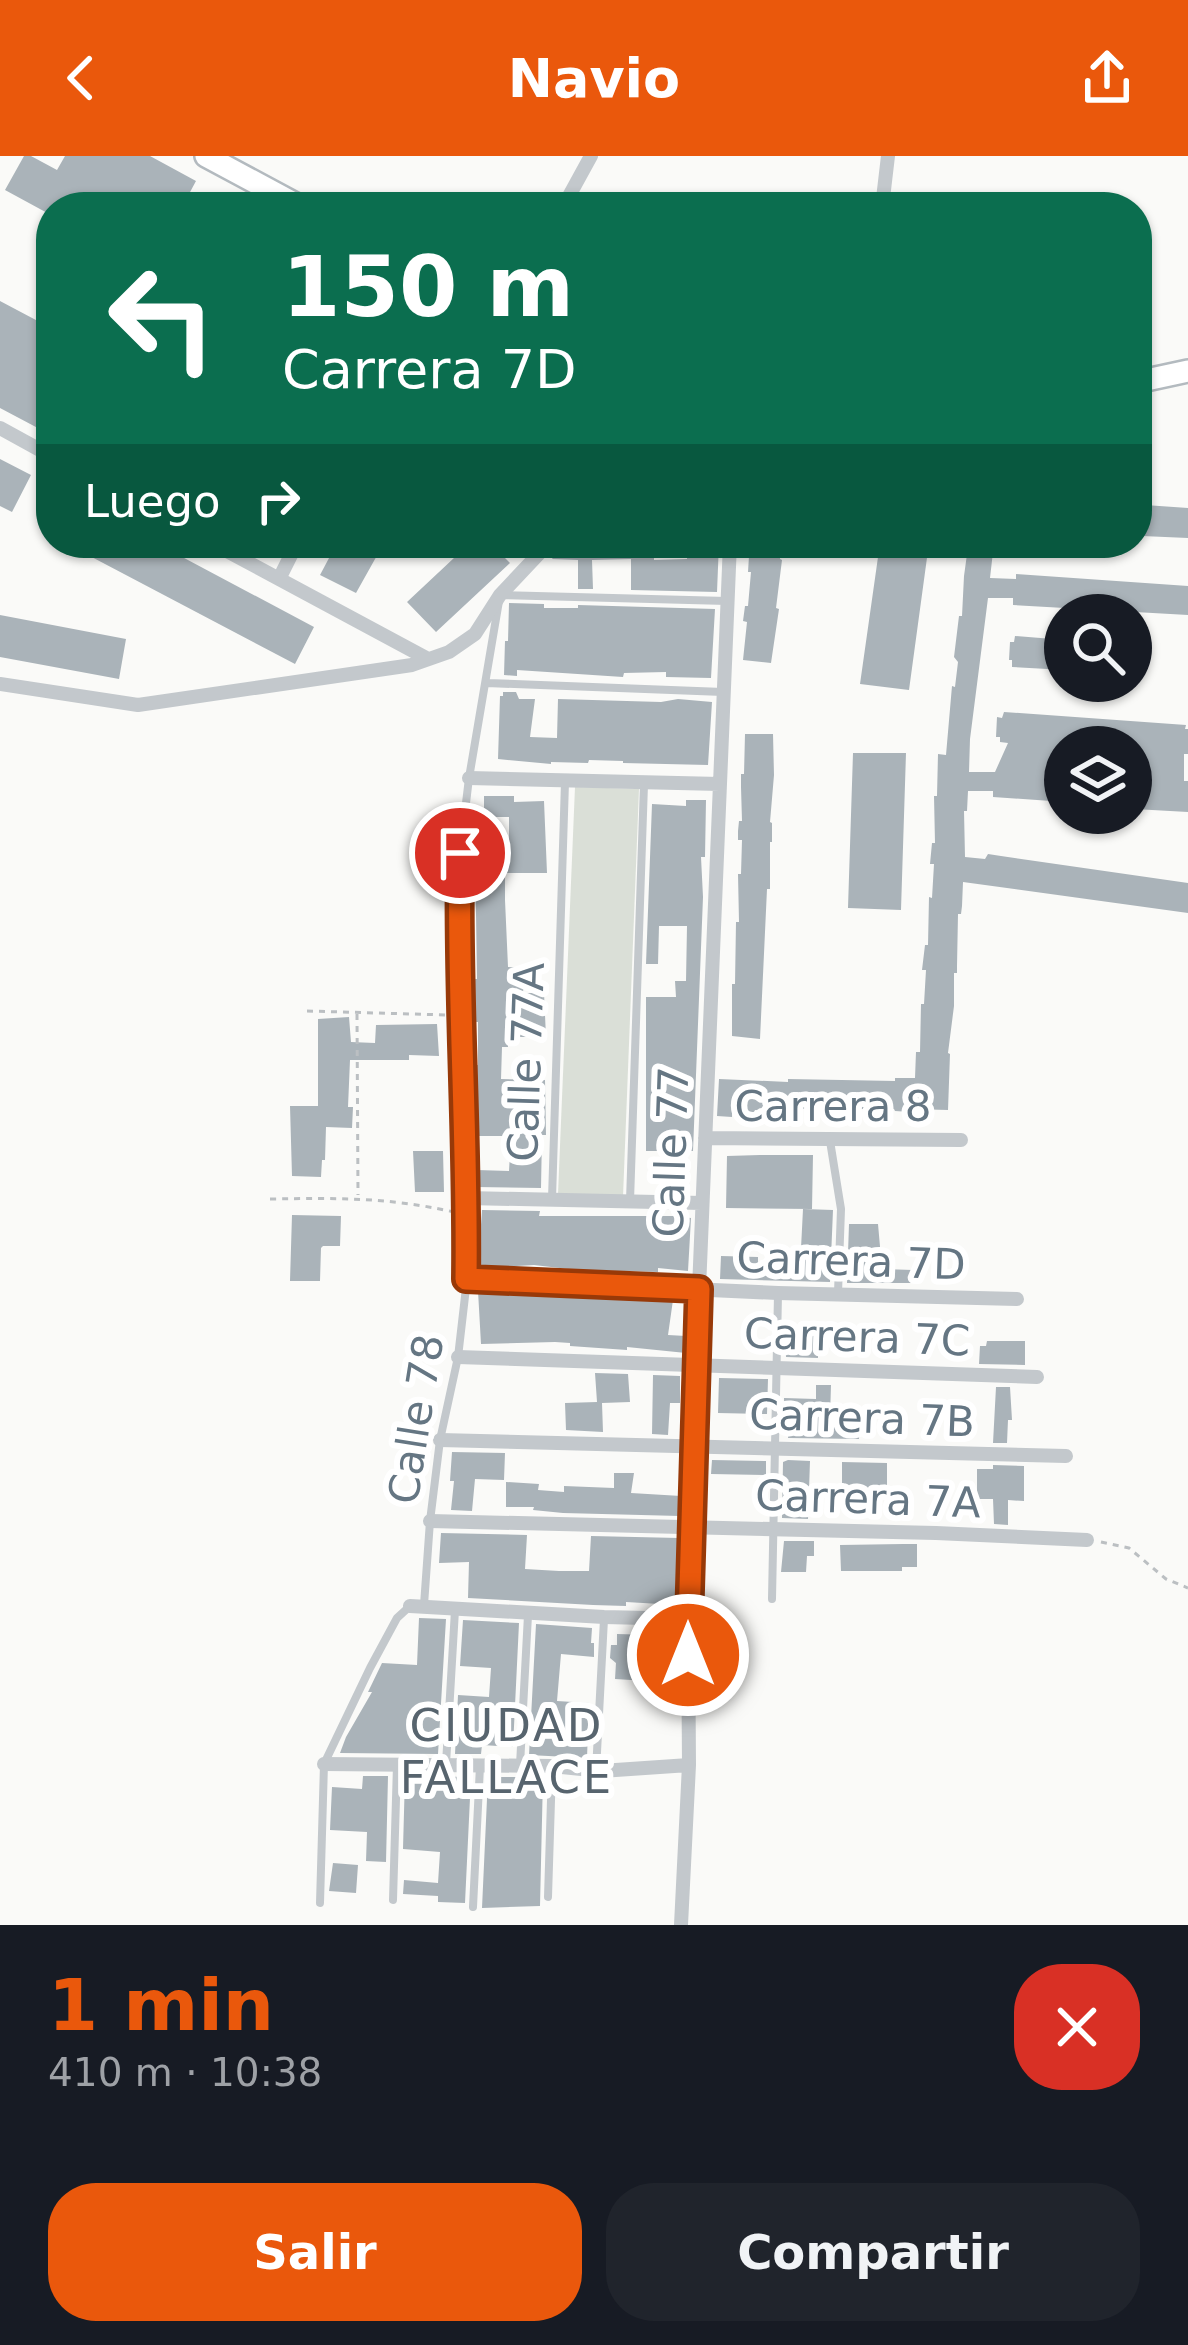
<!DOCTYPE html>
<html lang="es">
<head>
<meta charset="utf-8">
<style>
  body { margin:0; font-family:"DejaVu Sans",sans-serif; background:#20242c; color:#f1f3f6; height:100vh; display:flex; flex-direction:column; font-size:45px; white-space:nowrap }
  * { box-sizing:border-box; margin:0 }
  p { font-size:39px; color:#9ea1a6 }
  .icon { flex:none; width:66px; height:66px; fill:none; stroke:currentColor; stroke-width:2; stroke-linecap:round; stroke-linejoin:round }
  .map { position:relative; height:1769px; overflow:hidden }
  .sheet { display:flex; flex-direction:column; background:#171b24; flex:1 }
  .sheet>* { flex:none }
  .top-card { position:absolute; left:36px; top:36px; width:1116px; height:366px; border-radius:48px; box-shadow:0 3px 9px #0004; background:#0b6e4f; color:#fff; overflow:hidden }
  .controls { position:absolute; left:1044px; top:438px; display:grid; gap:24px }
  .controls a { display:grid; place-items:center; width:108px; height:108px; border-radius:50%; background:#171b24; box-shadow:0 3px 9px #0004; font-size:60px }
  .pin { position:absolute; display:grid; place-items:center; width:102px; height:102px; color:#fff; margin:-51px; border:6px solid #fff; border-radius:50%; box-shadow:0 3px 12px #0007 }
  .me { position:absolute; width:132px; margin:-66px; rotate:0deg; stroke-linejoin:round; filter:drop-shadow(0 0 9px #0008) }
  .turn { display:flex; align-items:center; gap:42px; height:252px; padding:0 48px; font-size:54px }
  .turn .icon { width:156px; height:156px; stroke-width:2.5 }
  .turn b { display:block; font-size:84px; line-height:102px }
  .then { display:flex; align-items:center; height:114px; padding:0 48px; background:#0003; gap:24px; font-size:45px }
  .round { display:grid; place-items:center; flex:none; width:126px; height:126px; border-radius:48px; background:#20242c }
  .head { display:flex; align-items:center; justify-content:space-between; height:204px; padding:0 48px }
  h1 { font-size:72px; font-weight:600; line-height:90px; color:#ea580c }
  .primary-button { display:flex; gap:24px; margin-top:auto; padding:24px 48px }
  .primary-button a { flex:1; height:138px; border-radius:48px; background:#ea580c; color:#fff; font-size:48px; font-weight:600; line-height:138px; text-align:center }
  .primary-button a+a { background:#20242c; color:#f1f3f6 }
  header { display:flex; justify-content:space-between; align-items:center; height:156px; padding:0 48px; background:#ea580c; color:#fff; font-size:54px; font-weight:600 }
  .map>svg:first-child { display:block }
</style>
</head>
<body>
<header><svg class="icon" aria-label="back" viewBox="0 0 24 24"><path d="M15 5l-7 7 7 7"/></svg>Navio<svg class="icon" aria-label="share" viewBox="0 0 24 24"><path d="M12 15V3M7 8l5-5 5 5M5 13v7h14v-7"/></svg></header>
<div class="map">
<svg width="1188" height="1769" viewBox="0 0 1188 1769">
  <rect width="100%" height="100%" fill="#fafaf8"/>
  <path fill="#dadfd7" d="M575 631 639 633 623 1041 558 1038Z"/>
  <path fill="#aab3b9" d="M24 0H31L57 14 65 0H150L196 25 182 51H90L80 46 77 51H51V59L5 34Z
    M0 145 51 172V279L0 252Z
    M0 303 31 319 12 356 0 350Z
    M1145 349 1188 352V382L1142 380V373L1137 371V350Z
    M92 387H156L314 471 295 508 86 398Z
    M337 387H384L356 437 320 419Z
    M470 387H490L510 407 436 476 407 446Z
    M569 387H654V404L687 403V387H719L717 436 631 434V403L592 404 593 433H578V404L552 403 560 391H569Z
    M753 387H781L780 403 782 404 776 452 779 453 771 507 743 504 747 466 743 465 745 450H748L751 416H748L749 400 752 401Z
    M880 387H929L909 534 860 528Z
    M975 387H994L990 422 1016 423V418L1188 430V459L1013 449V442H988L970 583 969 616H995L1008 587 1000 586V581H996L997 561 1002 562 1004 556 1186 569 1185 573H1188V598H1184V625H1188V656L1134 653 1131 649V624H1135L1137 597 1131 596V591H1065V646L993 641V635H968L967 655H964L965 701 985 703 988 698 1001 700 1188 727V757L963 726 962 750 961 758H958L957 810V817H954V850L948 897 950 898 948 954 910 953V956L895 955 894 953H861V955L803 953V956L755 954 754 956H732V961L717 960 719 923 788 926V923L895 925V922H915L916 896H920L921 848H924L926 814H922L925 789H928L929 741 932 742 934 708H930L932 687H935L934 640H937L938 598 946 599 952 530 955 531 958 506 954 501 959 460H962L964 420 968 391 972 392Z
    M509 447 544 448V452H578V449L715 453 711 522 666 521V516L624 517 623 521 517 514V520L504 519 505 485H508Z
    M0 459 126 483 119 523 0 501Z
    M1015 480 1065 484V514L1012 511V504H1009L1010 486H1014Z
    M503 536H516L519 543H535L530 581 557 582 558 543 661 546 678 543 712 546 708 609 623 607V605L589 604 588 607 551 606V608L498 603 500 540H503Z
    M745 578H773L774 619 770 666 772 667V686H770V733H767L760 883 732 880V828H735L736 766H739L738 718H741L742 684H738V675L739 665H742L741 631V618H744Z
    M853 597H906L901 754 848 752Z
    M484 640H514V646L544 645 547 717H505V744L508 811 525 812 523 837H544L546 881H508V891H502L501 923 545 924 546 979H542L541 1032 476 1031 477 1014 509 1015 511 980H473L472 909H478V866H473V823H477L475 694H509V661H484Z
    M686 644H706L705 701H701L703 741 693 995H646V841H676L675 825H686L687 770H659L658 808H646L652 648 686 650Z
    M349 861 351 886 375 887 376 869 437 868 439 900 409 899V904H350L348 951H353L352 972 326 971 325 1004H322L321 1021 292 1020 290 950H318V863Z
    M413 995H443L444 1036H415Z
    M760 999H813L812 1053 726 1052 727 1000Z
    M803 1053 833 1054 830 1126 720 1123 721 1100 758 1101V1106L766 1105 765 1111 800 1112Z
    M482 1054 540 1055 539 1060H676L691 1062 688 1115 658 1112V1116L577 1114 534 1109 478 1112Z
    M292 1059 341 1060 340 1090H323L321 1092 320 1125H290Z
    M849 1068H878L882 1113 913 1114V1127H847Z
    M478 1135 673 1144 668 1179 686 1180V1197L627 1191V1194L570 1190V1187L555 1186 481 1188Z
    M785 1176 817 1177 818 1202 786 1201Z
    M987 1185H1025V1209L979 1208 980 1190H986Z
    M595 1217 628 1218 630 1246 602 1247 603 1276 566 1274 565 1247 597 1246Z
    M653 1219 680 1220V1247H670L668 1279 652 1278Z
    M719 1222 768 1223 767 1258 718 1257Z
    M816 1229H831L830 1262H860L859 1283 788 1282 789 1268 785 1267 784 1242 816 1243Z
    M996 1231H1010L1012 1264H1008L1007 1287H993Z
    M452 1296 505 1297 504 1324 475 1323 472 1355 451 1354 454 1325H450Z
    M712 1304 766 1305V1319L711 1318Z
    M788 1304 810 1305 808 1363 782 1362 783 1306Z
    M842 1306 887 1307V1335L842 1333Z
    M993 1309 1024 1310V1345L1008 1344V1369L994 1368 993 1343H977V1313H993Z
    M614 1317H634L631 1337 681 1340 680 1360 563 1357 533 1354 534 1351H506V1326L539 1328 538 1334 564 1336V1330L614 1332Z
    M441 1377 527 1379 525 1413 559 1415H589L591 1380 679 1382 677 1449 626 1446V1450L593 1449 468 1442 469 1406 439 1407Z
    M784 1385H814V1400H807L806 1416H781Z
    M903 1388H917V1411H902V1415H841L840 1389Z
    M419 1462 446 1463 438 1598 340 1597 346 1581 372 1536H368L382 1507 417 1509Z
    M463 1464 519 1467 513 1591 482 1589 481 1598H455L458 1539 489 1541 491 1512 460 1510Z
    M536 1468 592 1472 591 1487H594V1501L561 1498 557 1545 589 1547 587 1602 529 1599Z
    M652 1476 677 1478V1528H647V1525L615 1523 616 1507 610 1502 611 1489H617V1478L652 1479Z
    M363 1620H388L386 1706 366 1705 367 1676 330 1674 332 1631 362 1633Z
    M405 1620 471 1621 465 1747 438 1746V1740L403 1738 404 1724 438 1727 440 1696 403 1693Z
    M488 1621H543L540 1750 482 1752Z
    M333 1707 358 1709 356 1737 329 1735Z"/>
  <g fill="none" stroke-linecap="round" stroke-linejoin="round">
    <defs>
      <path id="secondary" d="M206 0 301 51
        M1137 226 1188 215"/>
    </defs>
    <use href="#secondary" stroke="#b3babf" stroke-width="26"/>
    <path stroke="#bbbfc2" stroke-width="3" stroke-dasharray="6 6" stroke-linecap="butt" d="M307 855 447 859
      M357 858 358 1039
      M270 1043C337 1042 387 1041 454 1056
      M1101 1386 1129 1392 1166 1423 1188 1432"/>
    <path stroke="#c3c8cc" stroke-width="8" d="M487 527 723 536
      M830 985 841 1053 838 1137
      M552 1043 565 626
      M630 1045 644 628
      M772 1443 778 1138
      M424 1449 430 1365 440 1284 458 1201 467 1123V1042L458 780 460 697 469 622 500 439 727 445
      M446 1608 455 1454
      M520 1609 528 1459
      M596 1615 604 1463
      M548 1741 552 1612
      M393 1744 397 1609
      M320 1747 324 1608 370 1512 397 1462 409 1451
      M473 1751 480 1610"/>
    <path stroke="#c3c8cc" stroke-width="14" d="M563 51 591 0
      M882 51 888 0
      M0 272 51 300
      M212 387 428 503
      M279 423 297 387
      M0 528 138 549 412 509 449 496 475 478 500 439 549 387
      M469 622 720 628
      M705 982 961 984
      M467 1042 702 1047
      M467 1123 778 1137 1017 1143
      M458 1201 1037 1221
      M440 1284 1066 1300
      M430 1365 936 1377 1087 1384
      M410 1450 604 1461 688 1463
      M324 1608 552 1610 601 1615 689 1609
      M681 1769 689 1609 688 1463 699 1133 730 387"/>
    <use href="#secondary" stroke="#fff" stroke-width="21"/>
  </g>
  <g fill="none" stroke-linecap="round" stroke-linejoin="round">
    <defs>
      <path id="route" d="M460 697C457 839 468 981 466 1123L699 1133 688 1499"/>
    </defs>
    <use href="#route" stroke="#983908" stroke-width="30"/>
    <use href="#route" stroke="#ea580c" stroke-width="21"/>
  </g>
  <g text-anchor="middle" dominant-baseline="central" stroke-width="12" stroke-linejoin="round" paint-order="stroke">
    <g font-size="42" fill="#657683" stroke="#fff">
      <text transform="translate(526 906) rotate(-88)">Calle 77A</text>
      <text x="833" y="950">Carrera 8</text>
      <text transform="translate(671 996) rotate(-88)">Calle 77</text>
      <text transform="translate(851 1105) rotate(2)">Carrera 7D</text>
      <text transform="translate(857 1181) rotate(2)">Carrera 7C</text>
      <text transform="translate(862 1262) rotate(2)">Carrera 7B</text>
      <text transform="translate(416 1263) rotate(-81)">Calle 78</text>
      <text transform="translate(868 1343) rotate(2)">Carrera 7A</text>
    </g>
    <g font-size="45" letter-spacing="3" fill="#57646e" stroke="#fff">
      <text x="507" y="1569">CIUDAD<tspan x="507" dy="52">FALLACE</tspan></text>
    </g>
  </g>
</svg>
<div class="controls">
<a><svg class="icon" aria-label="search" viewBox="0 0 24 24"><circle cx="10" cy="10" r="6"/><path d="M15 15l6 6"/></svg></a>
<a><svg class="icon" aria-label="layers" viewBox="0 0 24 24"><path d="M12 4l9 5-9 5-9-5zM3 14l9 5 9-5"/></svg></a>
</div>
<div class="pin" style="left:460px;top:697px;background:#d93025"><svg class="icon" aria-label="arrive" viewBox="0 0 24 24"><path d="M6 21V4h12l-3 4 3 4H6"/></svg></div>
<svg class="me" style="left:688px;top:1499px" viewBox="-20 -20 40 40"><circle r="17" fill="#ea580c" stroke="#fff" stroke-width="3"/><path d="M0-11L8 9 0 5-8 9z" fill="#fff"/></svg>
<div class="top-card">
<div class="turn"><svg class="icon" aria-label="left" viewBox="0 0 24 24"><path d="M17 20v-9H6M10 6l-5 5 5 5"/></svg><div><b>150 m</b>Carrera 7D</div></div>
<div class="then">Luego<svg class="icon" aria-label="right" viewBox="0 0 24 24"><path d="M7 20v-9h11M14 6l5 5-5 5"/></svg></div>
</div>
</div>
<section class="sheet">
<div class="head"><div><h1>1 min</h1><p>410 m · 10:38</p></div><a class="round" style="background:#d93025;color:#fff"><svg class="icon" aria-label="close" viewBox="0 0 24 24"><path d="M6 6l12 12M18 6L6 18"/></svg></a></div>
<div class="primary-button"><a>Salir</a><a>Compartir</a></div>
</section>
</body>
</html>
